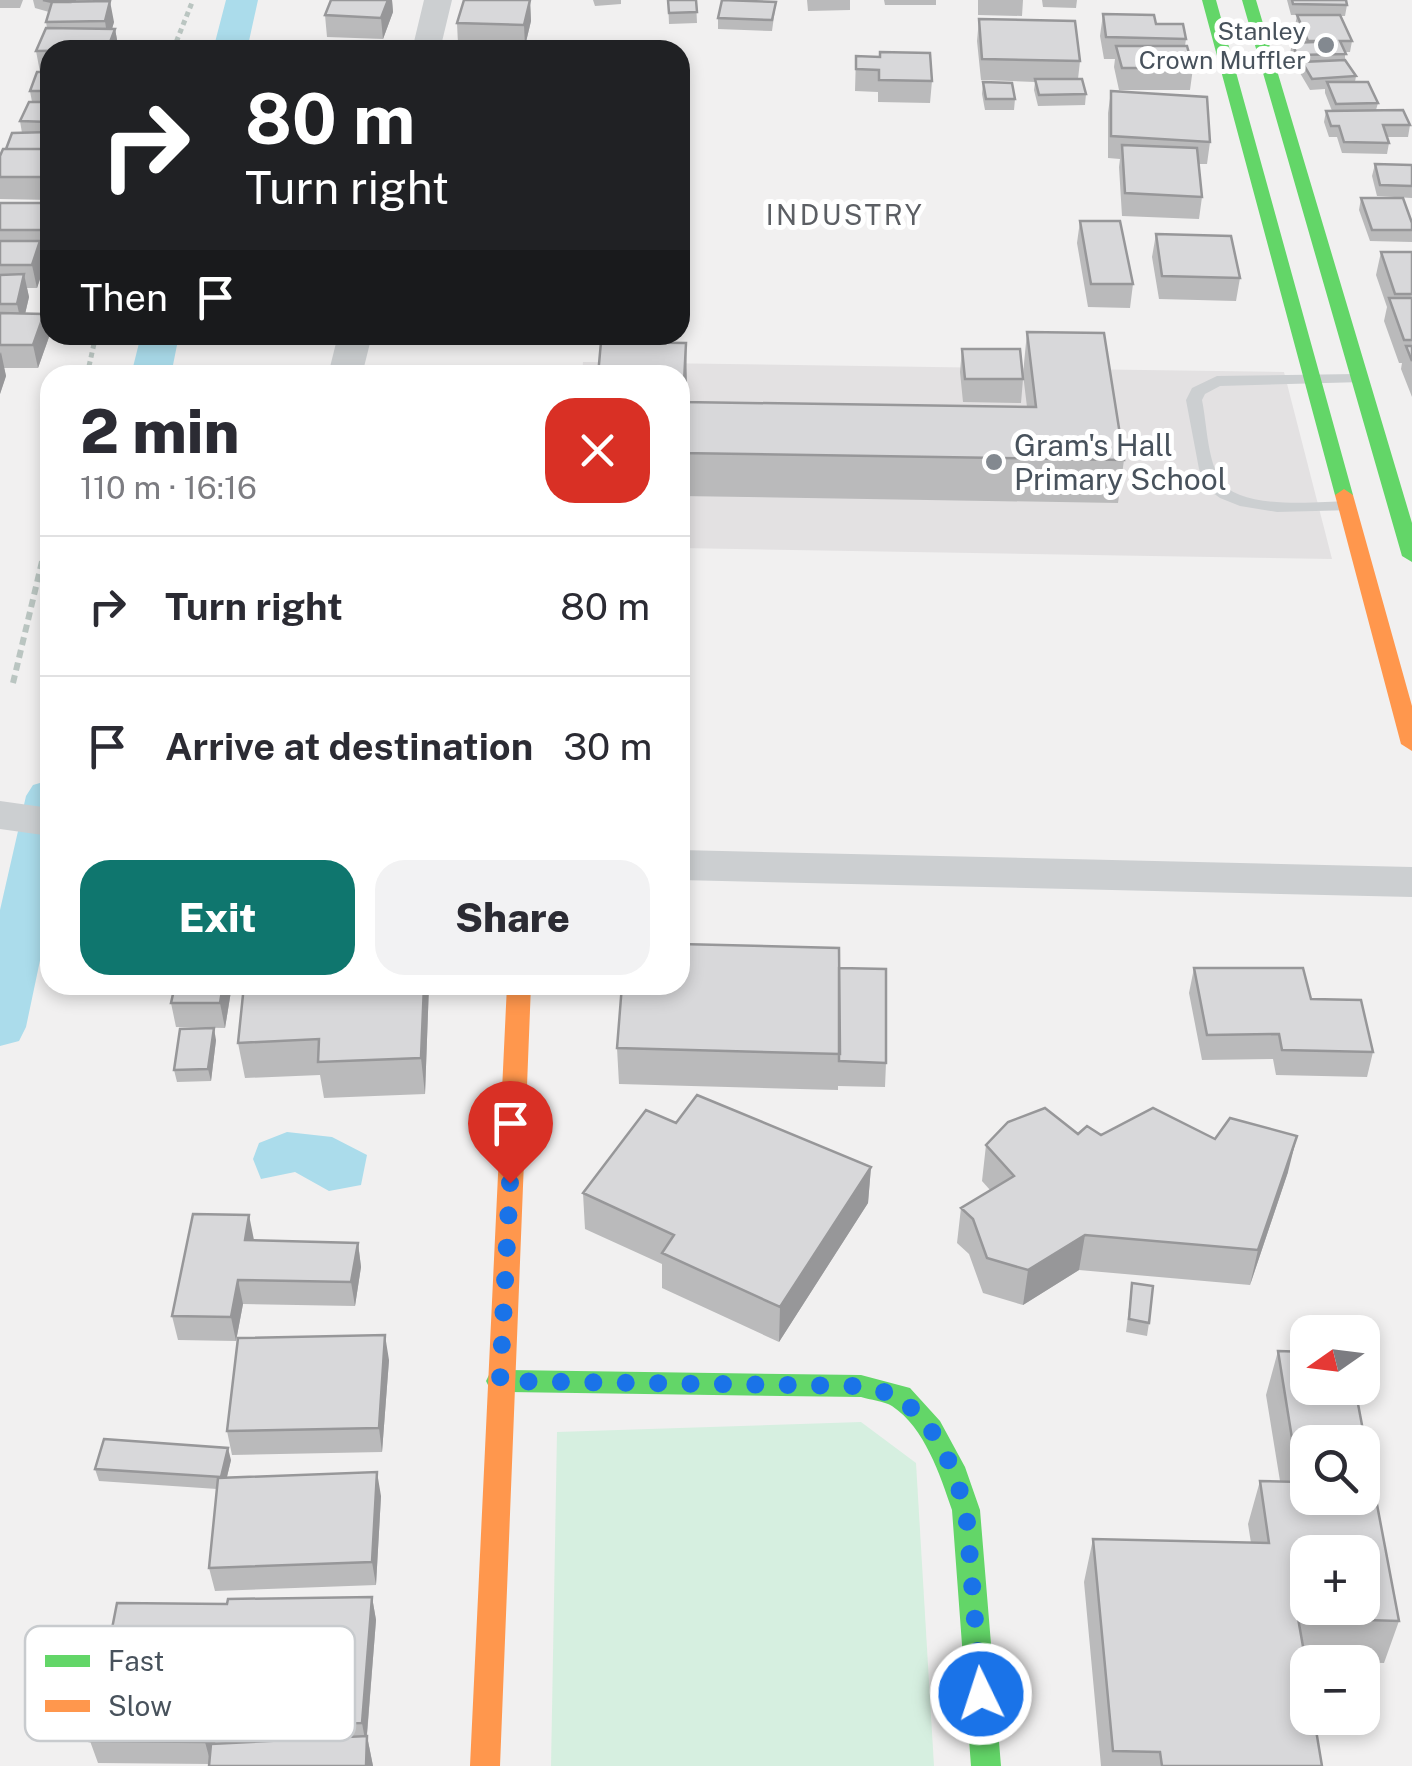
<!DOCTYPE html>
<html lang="en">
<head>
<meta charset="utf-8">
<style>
  body { margin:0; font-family:"Public Sans",sans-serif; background:#f2f2f3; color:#2b2b33; height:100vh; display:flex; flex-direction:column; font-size:38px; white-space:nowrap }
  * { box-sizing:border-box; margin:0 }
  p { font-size:32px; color:#7c7c81 }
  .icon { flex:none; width:55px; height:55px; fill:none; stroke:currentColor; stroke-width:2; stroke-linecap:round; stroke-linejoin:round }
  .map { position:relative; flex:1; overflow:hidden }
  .side { position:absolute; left:40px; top:365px; width:650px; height:630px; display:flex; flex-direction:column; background:#fff; border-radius:30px; box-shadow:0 5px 15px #0003 }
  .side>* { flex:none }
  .hud { position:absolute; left:40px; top:40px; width:650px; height:305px; border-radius:30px; box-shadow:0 5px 15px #0003; background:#202124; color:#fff; overflow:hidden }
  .needle { width:65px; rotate:256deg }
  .tools { position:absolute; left:1290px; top:1315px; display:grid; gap:20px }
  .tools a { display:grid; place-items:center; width:90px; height:90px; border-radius:20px; background:#fff; box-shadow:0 5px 15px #0003; font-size:50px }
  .pin { position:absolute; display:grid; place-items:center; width:85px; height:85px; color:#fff; margin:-102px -42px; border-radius:50% 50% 50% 0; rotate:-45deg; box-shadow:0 0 10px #0007 }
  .pin .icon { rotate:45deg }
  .me { position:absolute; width:110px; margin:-55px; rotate:356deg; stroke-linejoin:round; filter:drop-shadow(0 0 8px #0008) }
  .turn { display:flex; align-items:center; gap:35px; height:210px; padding:0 40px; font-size:45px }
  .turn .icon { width:130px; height:130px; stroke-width:2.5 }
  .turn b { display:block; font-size:70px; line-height:85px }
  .then { display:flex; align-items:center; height:95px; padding:0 40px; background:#0003; gap:20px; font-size:38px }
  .round { display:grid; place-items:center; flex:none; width:105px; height:105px; border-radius:30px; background:#f2f2f3 }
  .headline { display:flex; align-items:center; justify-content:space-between; height:170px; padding:0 40px }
  h1 { font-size:60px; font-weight:800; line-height:75px }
  .cta { display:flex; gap:20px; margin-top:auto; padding:20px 40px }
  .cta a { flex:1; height:115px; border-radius:30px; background:#0f766e; color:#fff; font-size:40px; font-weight:800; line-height:115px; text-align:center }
  .cta a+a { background:#f2f2f3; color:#2b2b33 }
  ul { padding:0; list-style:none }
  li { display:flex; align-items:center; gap:30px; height:140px; padding:0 40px; border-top:2px solid #e1e1e2 }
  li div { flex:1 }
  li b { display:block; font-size:38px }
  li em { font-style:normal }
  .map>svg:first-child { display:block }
</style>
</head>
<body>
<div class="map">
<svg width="1412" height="1766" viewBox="0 0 1412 1766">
  <rect width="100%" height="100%" fill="#f1f0f0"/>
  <path fill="#e3e1e2" d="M583 362 1284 372 1332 559 680 548V375H582Z"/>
  <path fill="#d6efe0" d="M861 1422 916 1463 934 1766H551L557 1432Z"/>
  <path fill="#abdceb" d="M287 1132 332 1137 367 1155 361 1185 329 1191 295 1172 261 1179 253 1159 259 1143Z"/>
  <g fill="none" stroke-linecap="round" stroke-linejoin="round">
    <path fill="#abdceb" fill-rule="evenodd" d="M226 0H258L247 50H213Z
      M141 335H179L171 375H131Z
      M50 780V913L26 1027 19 1041 0 1046V910L26 796 33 785Z"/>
    <path stroke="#bac5c1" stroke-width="5" stroke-dasharray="5 4" stroke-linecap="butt" d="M173 50 193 0
      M87 375 96 335"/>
    <path stroke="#bac5c1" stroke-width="6" stroke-dasharray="8 5" stroke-linecap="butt" d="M13 683 50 528"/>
    <path fill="#cccfd1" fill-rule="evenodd" d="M1357 374 1363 376V382L1220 386 1205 394 1202 400C1207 425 1207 455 1219 478 1236 511 1316 502 1347 501L1355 506 1353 510 1277 512 1240 506 1220 498 1209 490 1199 469 1186 400 1192 388 1217 376Z"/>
    <path fill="#cccfd1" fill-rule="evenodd" d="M424 0H452L440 50H412Z
      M338 335H372L362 375H328Z
      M0 801 50 808V836L0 829Z
      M680 850 1412 867V897L680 880Z"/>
    <path fill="#63d668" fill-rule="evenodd" d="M1202 0H1216L1353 495 1351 499 1344 501 1335 495Z
      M1242 0H1256L1412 523V562L1402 556Z
      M500 1370 861 1375 910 1388 940 1421 965 1467 980 1510 1001 1766H971L952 1510C940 1475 925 1428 892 1406 884 1401 870 1400 861 1397L500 1392 490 1389 486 1381 490 1373Z"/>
    <path fill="#ff974d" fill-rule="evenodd" d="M1344 489 1353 495 1412 706V751L1401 744 1335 495Z
      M507 985H531L500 1766H470Z"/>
  </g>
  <path fill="#bababb" d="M0 0H23L20 8H0Z
    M33 0H92L90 1 114 22 112 29H115L119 50H50V200L0 199V156L22 133 20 121 32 102 30 91 40 72 36 51 47 28 46 22 49 12 35 8Z
    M331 0H392L393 12 383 39 327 37 325 15Z
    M530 0 531 21 525 46 458 44 457 23Z
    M593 0H621V4L595 6Z
    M668 0H696L697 23 669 24Z
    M807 0H850V10L808 11Z
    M884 0H936V5H885Z
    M978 0H1023L1022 16 978 15Z
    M1042 0H1077L1076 8 1043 7Z
    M1287 0H1346L1347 5 1345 16H1341L1352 41 1350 52H1345V60L1356 76 1355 82 1378 103 1376 110 1410 125 1408 137H1387L1389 143 1387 154 1342 153 1337 137H1329L1324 122 1326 111H1332L1325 93V89L1310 90 1300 73 1302 66H1295L1290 54 1292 43H1302L1295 26 1297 15H1302H1291Z
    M776 2 772 31 718 29V18Z
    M1103 14 1156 24 1186 39 1185 46 1193 68 1190 90H1119L1114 67 1115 59H1104L1100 36Z
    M979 19 1080 61 1078 79 1086 94 1085 105 1038 106 1034 90 1035 82 981 80 977 41Z
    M856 56 932 81 930 103 878 102V92L855 91Z
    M983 82 1015 99 1014 110H985L982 94Z
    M1111 91 1210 142 1207 164H1199L1202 197 1199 219 1122 216 1119 167 1120 159 1108 158V113Z
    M1375 164 1412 165V198L1377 196 1372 176Z
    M1361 198 1412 223V242L1370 241 1359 210Z
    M0 203H50V242L47 252H43L45 264 37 288H27L29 297 25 314H44L49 337 38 368H4L6 376 0 394Z
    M1080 221 1133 284 1130 308 1088 307 1077 243Z
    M1156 234 1240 278 1236 301 1159 299 1152 257Z
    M1381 252H1412V397L1401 369 1402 363H1399L1384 321 1387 307 1376 275Z
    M1027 332 1124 460 1118 503 680 496V375L686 343V402L1027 407 1023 374Z
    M962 349 1023 379 1021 403 963 402 960 372Z
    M839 968 886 1063 885 1087 838 1086V1090L619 1084 617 1048Z
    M1194 968 1311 999 1373 1052 1367 1077 1276 1075 1273 1059 1202 1060 1189 993Z
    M175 985H232L225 1028 176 1027 171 1003Z
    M429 985 425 1094 324 1098 320 1075 245 1078 238 1043Z
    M216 1040 211 1081 177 1082 174 1070Z
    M676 1123 871 1167 868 1203 779 1342 662 1288V1264L585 1229 583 1193Z
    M1078 1134 1215 1139 1288 1172 1250 1285 1079 1270 1023 1305 983 1293 969 1254 957 1243 961 1208 990 1190 982 1181 986 1145Z
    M254 1240 358 1243 361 1267 355 1306 243 1304 236 1341 178 1340 172 1316Z
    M1132 1283 1149 1323 1147 1336 1126 1332Z
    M1278 1351 1399 1621 1384 1663 1305 1661 1322 1766H1101L1084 1582 1093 1539 1251 1543 1248 1524 1260 1481H1280L1266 1395Z
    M389 1360 382 1452 232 1455 227 1431Z
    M231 1460 227 1477 381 1496 376 1585 215 1591 209 1568 217 1489 99 1481 95 1469Z
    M372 1597 376 1620 367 1736 373 1766H209V1764L98 1763 90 1741 227 1604Z"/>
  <path fill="#979799" d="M388 0H392L393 12 383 39 381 18Z
    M530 0 531 21 525 46 524 25Z
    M110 1 114 22 108 42 105 21Z
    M115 29 119 50H107Z
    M50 206V242L47 252 42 230Z
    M40 241 45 264 37 288 32 265Z
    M24 274 29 297 22 327 17 304Z
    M44 314 49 337 38 368 33 345Z
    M686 343 687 386 684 445 683 402Z
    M1 352 6 376 0 394V354Z
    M223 985H232L225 1028 220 1003Z
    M424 985H429L425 1094 421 1058Z
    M214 1028 216 1040 211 1081 208 1069Z
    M1297 1136 1288 1172 1250 1285 1258 1250Z
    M871 1167 868 1203 779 1342 780 1307Z
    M249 1215 254 1240 250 1265 245 1240Z
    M1085 1235 1079 1270 1023 1305 1028 1270Z
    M358 1243 361 1267 355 1306 351 1282Z
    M238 1280 243 1304 236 1341 231 1317Z
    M385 1335 389 1360 382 1452 379 1428Z
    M228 1448 231 1460 224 1489 221 1477Z
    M377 1472 381 1496 376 1585 372 1562Z
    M372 1597 376 1620 366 1745 362 1723Z
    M221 1655 212 1726 216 1739 211 1764 205 1742Z
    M367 1736 373 1766H366Z"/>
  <path fill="#d8d8da" stroke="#979799" stroke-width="2.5" fill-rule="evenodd" d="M43 0H74L71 2H52Z
    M331 0H388L381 18 325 15Z
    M464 0H530L524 25 457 23Z
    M668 0H696L697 12 669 13Z
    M722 0 776 2 772 20 718 18Z
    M1292 0H1346L1347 5 1293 4Z
    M110 1 105 21 46 22 52 2Z
    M1103 14 1154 15 1156 24H1183L1186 39 1106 37Z
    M1297 15H1340L1352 41H1340L1346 54 1297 55 1292 43 1337 41H1308Z
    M979 19 1075 21 1080 61 982 59Z
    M46 28 115 29 107 50 36 51Z
    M1116 46H1187L1193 68H1122Z
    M880 52 930 53 932 81 879 80V70L856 69V56L880 57Z
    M1345 60 1356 76 1312 79 1302 62Z
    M37 72H50V91H30Z
    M1035 79H1082L1086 94 1039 95Z
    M983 82 1012 83 1015 99H986Z
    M1327 82H1368L1378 103 1336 104Z
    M1111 91 1207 97 1210 142 1111 136Z
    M29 102H50V122L20 121Z
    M1403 110 1410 125H1383L1389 143 1344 142 1339 126H1331L1326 111Z
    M50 132V149H6L12 133Z
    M1122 145 1197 148 1202 197 1125 193Z
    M3 149H50V177H0V156Z
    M1375 164 1412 165V186L1380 185Z
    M1361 198H1403L1412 223V230H1372Z
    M0 203H50V206L42 230H0Z
    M1080 221H1120L1133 284H1091Z
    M1156 234 1231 236 1240 278 1162 276Z
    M0 241H40L32 265H0Z
    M1381 252H1412V294H1395Z
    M24 274 17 304H0V275Z
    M1389 298H1412V340H1404Z
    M0 313 44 314 33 345H0Z
    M1027 332 1104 333 1124 460 680 453V375H598L601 342 686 343 683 402 1036 407Z
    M1406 346H1412V361Z
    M962 349H1020L1023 379H965Z
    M680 944 839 948 840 1054 617 1048 622 985H680Z
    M839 968 886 969V1063L839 1061Z
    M1194 968H1303L1311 999 1361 1000 1373 1052 1282 1050 1279 1034 1207 1035Z
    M175 985H223L220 1003H171Z
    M244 985H424L421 1058 318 1062 319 1039 238 1043Z
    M214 1028 208 1069 174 1070 180 1029Z
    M697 1095 871 1167 780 1307 662 1253 674 1235 583 1193 646 1110 676 1123Z
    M1045 1108 1078 1134 1087 1126 1101 1135 1153 1108 1215 1139 1230 1118 1297 1136 1258 1250 1085 1235 1028 1270 987 1258 973 1219 961 1208 1014 1176 986 1145 1008 1122Z
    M193 1214 249 1215 245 1240 358 1243 351 1282 238 1280 231 1317 172 1316Z
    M1132 1283 1153 1286 1149 1323 1129 1319Z
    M385 1335 379 1428 227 1431 238 1338Z
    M1278 1351 1308 1352V1388H1355L1399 1621 1298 1618 1308 1675V1718H1314L1322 1766H1162L1160 1752 1113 1751 1093 1539 1269 1543 1260 1481 1299 1482ZM1308 1442H1362V1498H1308ZM1308 1552H1362V1608H1308Z
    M104 1439 228 1448 221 1477 95 1469Z
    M377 1472 372 1562 209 1568 218 1478Z
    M372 1597 362 1723 212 1726 221 1655 205 1742 90 1741 117 1603 227 1604 228 1599Z
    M367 1736 366 1766H209L211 1744Z"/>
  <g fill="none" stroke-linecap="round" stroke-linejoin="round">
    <path stroke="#1a73e8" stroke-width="18" stroke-dasharray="0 32.4" d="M510 1183 500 1381 861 1386 900 1396 930 1428 952 1467 966 1510 981 1694"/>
  </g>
  <g fill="#838990" stroke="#fff" stroke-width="4">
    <circle cx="1326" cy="45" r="10"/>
    <circle cx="994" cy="462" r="10"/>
  </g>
  <g text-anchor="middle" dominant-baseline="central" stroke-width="10" stroke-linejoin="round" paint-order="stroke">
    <g font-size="25" fill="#48525c" stroke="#fff" text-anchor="end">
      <text x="1306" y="31">Stanley<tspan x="1306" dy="29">Crown Muffler</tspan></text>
    </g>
    <g font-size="28" letter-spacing="2.5" fill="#5c5f64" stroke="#fff">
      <text x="845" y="214">INDUSTRY</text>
    </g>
    <g font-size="30" fill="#48525c" stroke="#fff" text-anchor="start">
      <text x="1014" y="445">Gram's Hall<tspan x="1014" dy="34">Primary School</tspan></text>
    </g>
  </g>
  <rect x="25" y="1626" width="330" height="115" rx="15" fill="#fff" stroke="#c8cbce" stroke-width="2.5"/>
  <rect x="45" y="1655" width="45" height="12" fill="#63d668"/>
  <rect x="45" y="1700" width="45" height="12" fill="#ff974d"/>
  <g font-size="28" fill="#48525c">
    <text x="108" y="1671">Fast</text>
    <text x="108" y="1716">Slow</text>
  </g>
</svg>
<div class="tools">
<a><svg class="needle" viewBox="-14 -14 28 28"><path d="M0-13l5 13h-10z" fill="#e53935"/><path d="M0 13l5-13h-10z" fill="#7c7c81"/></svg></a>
<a><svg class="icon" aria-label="search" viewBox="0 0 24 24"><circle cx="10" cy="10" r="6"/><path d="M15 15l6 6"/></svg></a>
<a>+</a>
<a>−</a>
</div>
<div class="pin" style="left:510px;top:1183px;background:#d93025"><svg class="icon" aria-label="arrive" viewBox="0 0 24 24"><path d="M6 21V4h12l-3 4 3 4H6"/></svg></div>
<svg class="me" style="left:981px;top:1694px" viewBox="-20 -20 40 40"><circle r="17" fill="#1a73e8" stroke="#fff" stroke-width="3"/><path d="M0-11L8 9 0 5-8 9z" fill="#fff"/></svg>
<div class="hud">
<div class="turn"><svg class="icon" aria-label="right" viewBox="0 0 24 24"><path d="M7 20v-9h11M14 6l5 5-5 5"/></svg><div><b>80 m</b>Turn right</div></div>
<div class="then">Then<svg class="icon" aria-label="arrive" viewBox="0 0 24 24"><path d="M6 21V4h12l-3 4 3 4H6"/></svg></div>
</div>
<section class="side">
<div class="headline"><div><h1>2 min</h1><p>110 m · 16:16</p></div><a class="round" style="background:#d93025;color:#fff"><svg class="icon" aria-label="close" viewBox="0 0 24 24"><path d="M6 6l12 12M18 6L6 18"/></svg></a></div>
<ul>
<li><svg class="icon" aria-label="right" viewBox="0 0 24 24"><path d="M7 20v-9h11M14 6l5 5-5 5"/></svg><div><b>Turn right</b></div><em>80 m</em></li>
<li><svg class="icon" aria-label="arrive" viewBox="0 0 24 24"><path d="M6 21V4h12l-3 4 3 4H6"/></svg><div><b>Arrive at destination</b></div><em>30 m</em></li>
</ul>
<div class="cta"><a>Exit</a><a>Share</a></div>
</section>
</div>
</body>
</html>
